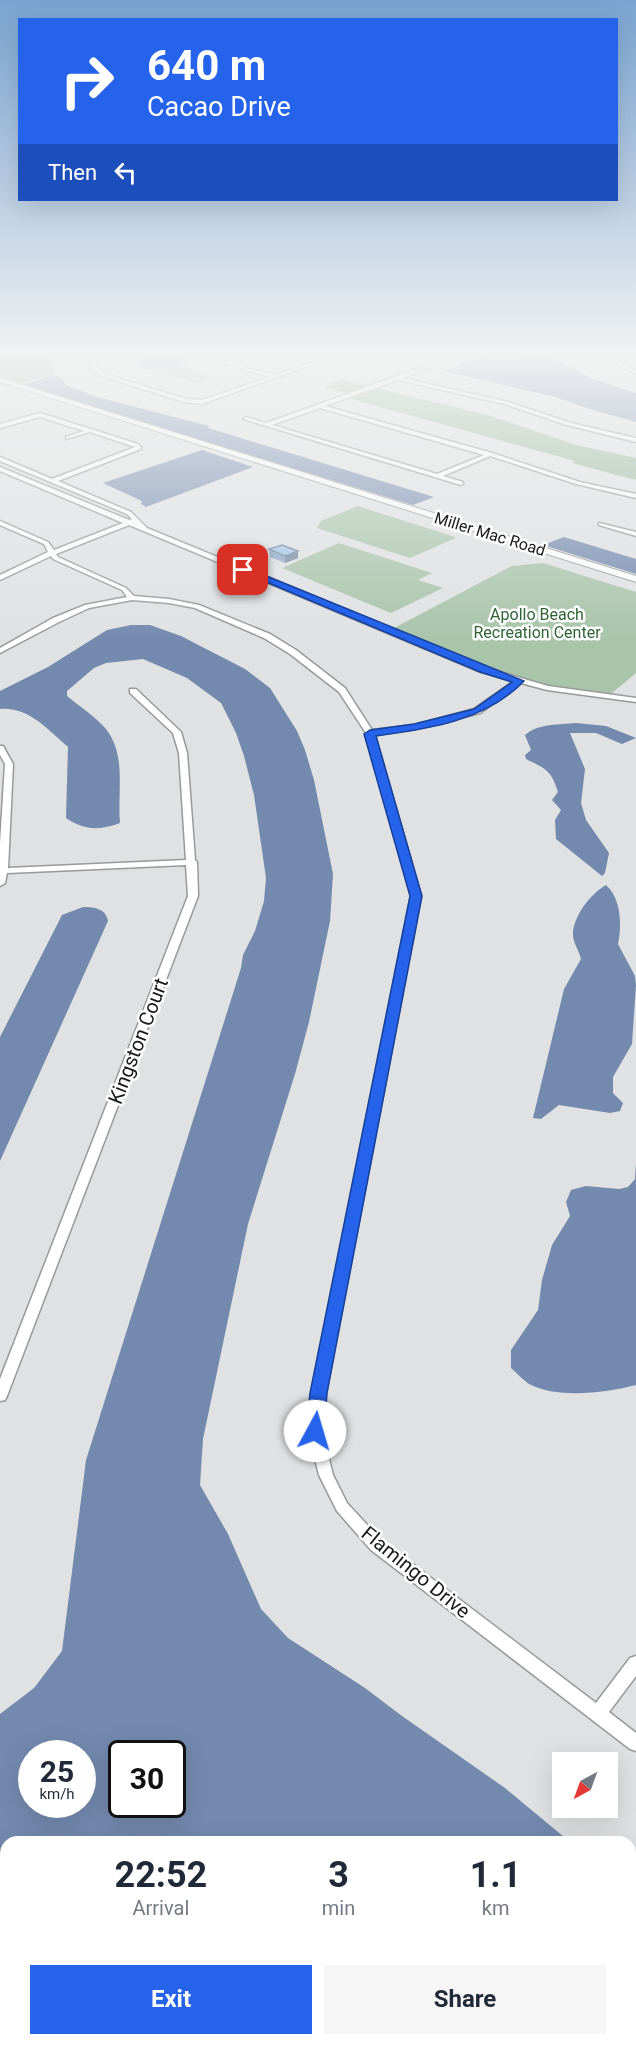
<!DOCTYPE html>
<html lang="en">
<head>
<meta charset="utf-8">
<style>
  body { margin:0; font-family:Roboto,sans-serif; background:#f6f6f7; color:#1f2937; height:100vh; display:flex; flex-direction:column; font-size:22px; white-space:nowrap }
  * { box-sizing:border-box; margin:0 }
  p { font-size:20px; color:#747a83 }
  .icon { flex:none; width:33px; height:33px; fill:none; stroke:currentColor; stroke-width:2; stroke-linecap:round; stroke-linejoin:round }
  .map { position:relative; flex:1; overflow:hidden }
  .details { position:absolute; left:0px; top:1836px; width:636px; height:210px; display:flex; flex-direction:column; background:#fff; border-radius:18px 18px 0 0; box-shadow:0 6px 24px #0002 }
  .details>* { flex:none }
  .guide { position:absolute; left:18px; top:18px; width:600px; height:183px; border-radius:0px; box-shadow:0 6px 24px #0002; background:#2563eb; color:#fff; overflow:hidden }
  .needle { width:39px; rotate:221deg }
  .buttons { position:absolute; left:552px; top:1752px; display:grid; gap:12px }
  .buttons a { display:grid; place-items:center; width:66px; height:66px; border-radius:0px; background:#fff; box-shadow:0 6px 24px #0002; font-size:30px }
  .speed { position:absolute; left:18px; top:1740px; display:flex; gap:12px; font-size:30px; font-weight:700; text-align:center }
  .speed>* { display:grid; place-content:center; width:78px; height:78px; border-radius:50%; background:#fff; box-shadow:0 6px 24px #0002; line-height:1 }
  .speed small { font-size:15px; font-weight:400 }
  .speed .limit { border:3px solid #111; border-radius:9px; background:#fff; color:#111 }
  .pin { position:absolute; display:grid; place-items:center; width:51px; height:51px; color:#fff; margin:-26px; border-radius:12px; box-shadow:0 3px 9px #0006 }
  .me { position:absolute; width:66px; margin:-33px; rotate:6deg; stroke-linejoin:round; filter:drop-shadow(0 0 4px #0008) }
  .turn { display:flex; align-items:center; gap:21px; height:126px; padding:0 30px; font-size:27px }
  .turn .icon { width:78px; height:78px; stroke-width:2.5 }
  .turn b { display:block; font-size:42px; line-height:51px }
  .then { display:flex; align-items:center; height:57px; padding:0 30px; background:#0003; gap:12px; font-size:22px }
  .eta { display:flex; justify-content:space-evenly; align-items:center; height:102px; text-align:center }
  .eta b { font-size:36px; font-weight:700; line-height:42px }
  .button { display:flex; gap:12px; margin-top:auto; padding:12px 30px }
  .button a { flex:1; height:69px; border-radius:0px; background:#2563eb; color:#fff; font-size:24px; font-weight:700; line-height:69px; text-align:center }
  .button a+a { background:#f6f6f7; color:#1f2937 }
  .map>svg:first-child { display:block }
</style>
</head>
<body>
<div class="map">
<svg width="636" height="2046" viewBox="0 0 636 2046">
  <rect width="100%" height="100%" fill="#e0e1e2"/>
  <path fill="#a8c4a9" d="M184 365 195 373 211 378 195 383 151 370Z
    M358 506 452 536 456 538 410 558 317 528 321 521Z
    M339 543 432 573 418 580 443 588 391 613 282 568Z
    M543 563 636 592V673L606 698 519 681 394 628 512 566Z"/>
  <path fill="#92b594" d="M0 356H51L54 374 21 383 0 376Z
    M343 380 491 416 576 445 636 458V480L572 463 575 461 351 399 357 396 324 387Z"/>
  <path fill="#7389ae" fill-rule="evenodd" d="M138 356H185L181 366 148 369 140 366Z
    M482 356 501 360 519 356H547L593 379 636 393V422L596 411 555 397 443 371Z
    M53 375 62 378 66 385 97 397 209 426 208 428 434 497 413 505 22 385Z
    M202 450 253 467 146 507 141 504 142 501 103 483Z
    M564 537 636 559V574L543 545Z
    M131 625H150L181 636 245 669 270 688 297 731 305 750 314 780 333 874 330 921 309 1022 295 1074 248 1224 203 1439 200 1485 228 1534 261 1609 288 1638 365 1688 402 1716 505 1788 570 1842H6V1869H0V1714L34 1688 62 1651 86 1460 241 968 243 955 255 931 264 901 266 878 254 795 244 756 236 733 221 703 187 678 143 659 106 663 94 668 67 691V696C80 707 95 716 106 729 127 756 117 792 120 823 99 831 84 830 66 818L68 747C47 729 29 707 0 709V691L48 667 107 630ZM32 1754H82V1804H32ZM122 1754H172V1804H122Z
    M576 723 606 726 636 738 622 744 596 733H570L585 769 581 803 586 820 609 853 605 873 602 876 556 839 555 820 561 810 552 800 558 792C551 770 546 769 526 759L525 755 531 750 525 735C539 723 559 725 576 723Z
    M606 885C621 898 622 925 618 944L635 976 636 985 632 1044 613 1077V1093L623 1103 620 1111 610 1113 559 1105 541 1119 533 1118 564 989 581 959C579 951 574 944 573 936 572 918 590 894 606 885Z
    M83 907C93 907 106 908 108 921L0 1161V1037L62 915Z
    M636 1163V1385C606 1393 557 1399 529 1384 523 1380 517 1373 511 1368V1350L538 1310 542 1280 552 1245 570 1216 566 1202 571 1190 586 1186 619 1189 628 1187 635 1179Z
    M630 1892 636 1897V2046H555L548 2040H630Z"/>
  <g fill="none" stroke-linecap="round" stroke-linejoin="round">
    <defs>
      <path id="minor" d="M91 356H95L96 367 105 374 186 399 202 400 269 377 226 364V361L239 356H246L231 363 275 375 329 356H336L202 404 184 402 101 376 90 367Z
        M453 356H460L403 378 508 402 571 423 636 438V442L567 425 504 404 398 380 325 406 492 453 580 482 636 494V498L576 484 490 456 443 476 463 482V484L461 485 243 419 246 417 266 423ZM320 408 484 455 437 474 272 425Z
        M599 356H605L636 370V374Z
        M40 413 138 444 141 447V449L58 481 131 512 147 528 487 668 548 686 636 698V702L547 690 521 683 480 713 415 729 375 735 421 896 326 1393 322 1431 333 1475 347 1503 381 1540 596 1703 630 1658 636 1656V1676L609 1712 636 1733V1751L630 1749 371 1550 337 1511 319 1475 308 1431 312 1393 411 896 366 733 339 692 290 654 264 638 195 608 169 603 132 600 89 608 59 622 0 653V648L53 618 85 605 127 597 122 590 53 559 51 556 0 580V575L48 552 44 544 0 525V521L48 542 54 550 123 523 0 471V467L129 520 132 519 127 514 0 461V457L52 479 135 447 90 432 66 439V437L84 431 40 417 0 428V424ZM129 525 481 672 514 681 474 709 415 725 372 730 345 688 296 650 270 634 199 605 169 599 134 596 126 588 58 557 56 554Z
        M599 523 636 532V536L599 525Z
        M130 689H136L181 732 187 753 195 860 197 862 198 896 7 1396 5 1400 0 1401V1379L188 896 186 865 7 873 5 883 0 886V843L5 764 0 755V746H3L13 764 8 868 186 860 179 753 173 733 130 693Z
        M6 2017V2035L0 2037V2019Z
        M265 2040H293L295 2046H267Z"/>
      <path id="tertiary" d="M420 356H431L447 361 444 363Z
        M0 378 636 576V582L0 382Z"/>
    </defs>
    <use href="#minor" stroke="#98999a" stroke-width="3"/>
    <use href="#tertiary" stroke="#98999a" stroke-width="2"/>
    <use href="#minor" fill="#fff" fill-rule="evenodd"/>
    <use href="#tertiary" fill="#fff" fill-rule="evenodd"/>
  </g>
  <path fill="#8ca9c7" d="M269 549 298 551V558L285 563 270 557Z"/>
  <path fill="#728aa2" d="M298 551V558L285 563V556Z"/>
  <path fill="#a3c5e7" stroke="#728aa2" stroke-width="1.5" d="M282 545 298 551 285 556 269 549Z"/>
  <linearGradient id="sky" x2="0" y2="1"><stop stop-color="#79a3d1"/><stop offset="0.55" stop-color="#f1f2f2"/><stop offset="1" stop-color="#f1f2f2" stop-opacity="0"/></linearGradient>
  <rect width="636" height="642" fill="url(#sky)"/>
  <path fill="#2563eb" stroke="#184099" stroke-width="1.5" d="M240 568H247L524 681C486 721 428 729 376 736L422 896 327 1393 324 1431 321 1436 315 1438 308 1436 306 1431 310 1393 410 896 364 734 370 730 414 724 474 709 512 682 480 672 240 571Z"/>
  <g text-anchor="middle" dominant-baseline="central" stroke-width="5" stroke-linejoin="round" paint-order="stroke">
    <g font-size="16" fill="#191a1a" stroke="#fff">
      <text transform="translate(490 534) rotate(17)">Miller Mac Road</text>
    </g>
    <g font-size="16" fill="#306437" stroke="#fff">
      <text x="537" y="614">Apollo Beach<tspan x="537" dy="18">Recreation Center</tspan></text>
    </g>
    <g font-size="20" fill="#191a1a" stroke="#fff">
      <text transform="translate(138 1041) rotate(-69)">Kingston Court</text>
      <text transform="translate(416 1572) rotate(39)">Flamingo Drive</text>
    </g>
  </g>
</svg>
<div class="buttons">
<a><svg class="needle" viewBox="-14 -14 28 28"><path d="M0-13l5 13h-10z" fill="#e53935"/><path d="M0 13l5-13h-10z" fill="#747a83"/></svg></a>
</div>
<div class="speed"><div>25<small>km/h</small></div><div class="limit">30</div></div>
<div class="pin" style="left:243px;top:570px;background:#d93025"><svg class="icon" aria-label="arrive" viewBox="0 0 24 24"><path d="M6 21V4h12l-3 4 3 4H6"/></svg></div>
<svg class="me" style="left:315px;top:1431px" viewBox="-20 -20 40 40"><circle r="19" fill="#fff"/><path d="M0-13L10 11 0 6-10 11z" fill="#2563eb"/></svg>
<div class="guide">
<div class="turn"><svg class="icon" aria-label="right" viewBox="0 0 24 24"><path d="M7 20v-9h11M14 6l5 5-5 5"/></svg><div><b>640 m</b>Cacao Drive</div></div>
<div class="then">Then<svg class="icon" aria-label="left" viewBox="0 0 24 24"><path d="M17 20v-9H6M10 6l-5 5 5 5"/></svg></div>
</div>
<section class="details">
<div class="eta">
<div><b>22:52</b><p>Arrival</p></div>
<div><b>3</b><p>min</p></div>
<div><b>1.1</b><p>km</p></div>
</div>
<div class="button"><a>Exit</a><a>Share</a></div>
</section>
</div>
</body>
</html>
